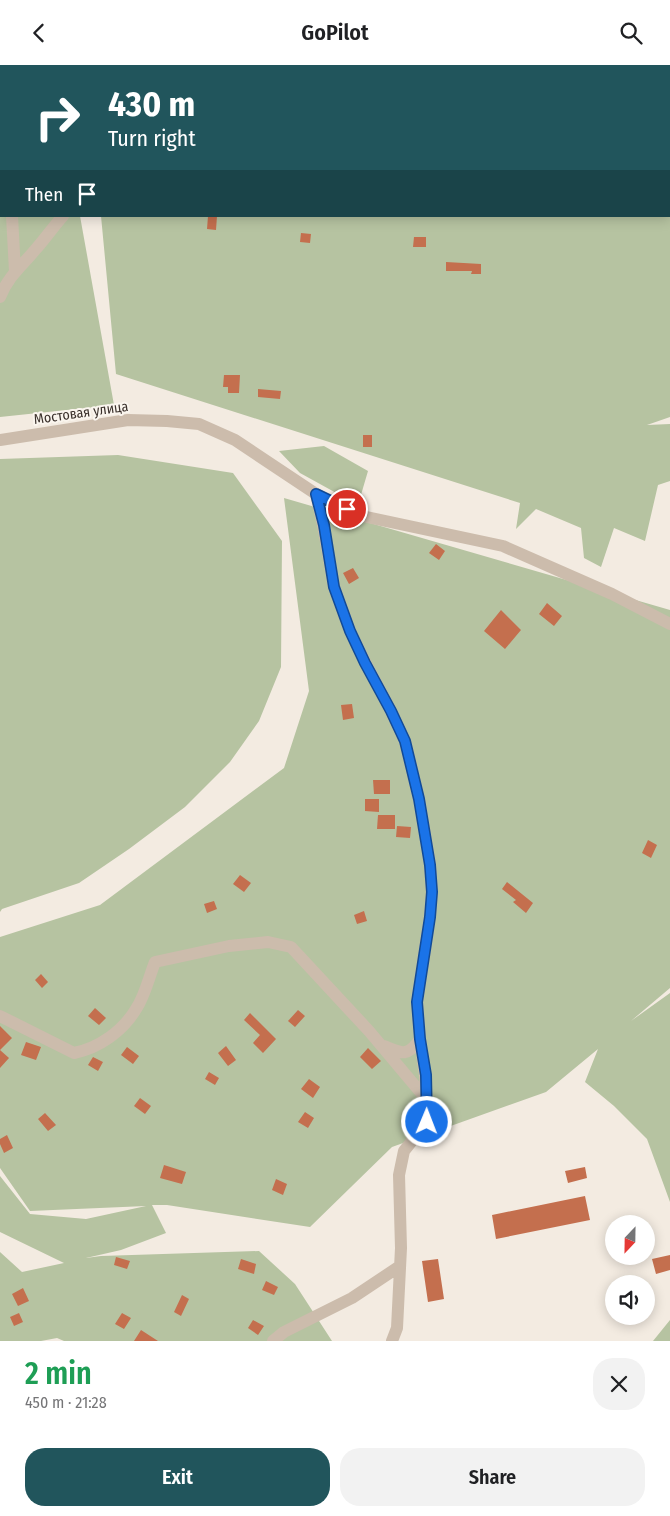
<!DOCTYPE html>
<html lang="en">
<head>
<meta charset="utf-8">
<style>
  body { margin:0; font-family:"Fira Sans Condensed",sans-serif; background:#f2f2f2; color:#202124; height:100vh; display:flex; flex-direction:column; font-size:19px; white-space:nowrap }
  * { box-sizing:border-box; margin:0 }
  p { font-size:16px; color:#757577 }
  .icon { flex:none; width:28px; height:28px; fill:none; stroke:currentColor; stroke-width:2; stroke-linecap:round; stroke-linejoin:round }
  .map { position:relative; height:1276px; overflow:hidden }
  .details { display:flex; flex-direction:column; background:#fff; flex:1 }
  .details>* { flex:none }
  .guide { position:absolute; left:0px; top:0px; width:670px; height:152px; box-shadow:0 2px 12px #0003; background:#21555c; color:#fff; overflow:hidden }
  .needle { width:32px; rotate:202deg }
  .controls { position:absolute; left:605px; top:1150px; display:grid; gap:10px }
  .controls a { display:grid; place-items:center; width:50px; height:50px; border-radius:50%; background:#fff; box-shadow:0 2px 12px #0003; font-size:25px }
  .pin { position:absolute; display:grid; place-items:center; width:42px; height:42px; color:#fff; margin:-21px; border:2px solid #fff; border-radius:50%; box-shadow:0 1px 5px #0007 }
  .me { position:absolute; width:55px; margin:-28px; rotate:1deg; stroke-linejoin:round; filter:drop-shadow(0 0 4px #0008) }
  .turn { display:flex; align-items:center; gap:18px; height:105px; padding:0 25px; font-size:22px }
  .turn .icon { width:65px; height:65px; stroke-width:2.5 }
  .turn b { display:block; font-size:35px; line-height:42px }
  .then { display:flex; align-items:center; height:48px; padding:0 25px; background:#0003; gap:10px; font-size:19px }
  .round { display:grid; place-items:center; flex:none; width:52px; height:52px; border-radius:20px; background:#f2f2f2 }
  .headline { display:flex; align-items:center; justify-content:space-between; height:85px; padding:0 25px }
  h1 { font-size:30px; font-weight:600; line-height:38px; color:#1e9e55 }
  .button { display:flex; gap:10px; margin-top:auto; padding:10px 25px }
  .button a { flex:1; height:58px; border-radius:20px; background:#21555c; color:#fff; font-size:20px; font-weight:600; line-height:58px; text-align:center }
  .button a+a { background:#f2f2f2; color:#202124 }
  header { display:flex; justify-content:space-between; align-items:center; height:65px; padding:0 25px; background:#fff; font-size:22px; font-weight:600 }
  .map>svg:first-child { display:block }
</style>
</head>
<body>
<header><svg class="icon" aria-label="back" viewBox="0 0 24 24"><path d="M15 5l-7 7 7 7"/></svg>GoPilot<svg class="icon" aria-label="search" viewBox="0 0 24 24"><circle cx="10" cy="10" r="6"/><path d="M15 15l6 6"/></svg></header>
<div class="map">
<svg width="670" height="1276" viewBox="0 0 670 1276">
  <rect width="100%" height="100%" fill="#f3ebe1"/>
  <path fill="#b6c3a1" d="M0 0H91L1 1V151H80L114 340 0 352Z
    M107 0H670V352L647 360 670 359V416L658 420 645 476 614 463 601 502 584 493 581 463 536 444 516 464 520 438 116 309 101 151H669V1H107Z
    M324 381 368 406 358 440 300 408 279 386Z
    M118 390 233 408 282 476 281 602 259 656 230 697 185 742 129 784 79 818 2 844 0 847V394Z
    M284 433 670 545V923L631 956 670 928V1137L647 1074 614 1041 585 1017 598 984 546 1027 392 1082 310 1162 167 1140H152L166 1168 121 1185 86 1193 101 1191 259 1186 295 1219 332 1276H64L57 1273 41 1276H0V1187L22 1207 64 1198 0 1167V1111L30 1149 86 1154 146 1141 30 1146 0 1103V872L100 840 284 703 309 626Z
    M670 1255V1276H653Z"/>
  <path fill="#c46f4e" d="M208 151H217L216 165 207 164Z
    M301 168 311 169 310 178 300 177Z
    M414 172H426V182H413Z
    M446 197 481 199V209H471L472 206H446Z
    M224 310H240L239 328H228V322H223Z
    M258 324 281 326 280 334 258 332Z
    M363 370H372V382H363Z
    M436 479 445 486 439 495 429 488Z
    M353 503 359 513 349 519 343 508Z
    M547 538 562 551 554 561 539 549Z
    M501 545 521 565 505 584 484 566Z
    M352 639 354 653 343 655 341 640Z
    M373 715H390V729H374Z
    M365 734H379V747L365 746Z
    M378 750H395V764H377Z
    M397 761 411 762 410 773 396 772Z
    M648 775 657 780 651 793 642 788Z
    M240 810 251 818 244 827 233 819Z
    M507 817 533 838 526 848 513 837 516 835 502 824Z
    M214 836 217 844 207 848 204 839Z
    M364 846 367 856 357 859 354 850Z
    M41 909 48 917 42 923 35 915Z
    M95 943 106 953 99 960 88 951Z
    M298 945 305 951 295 962 288 956Z
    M250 948 276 974 263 988 253 978 260 970 244 955Z
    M0 961 12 973 0 985 9 993 0 1003Z
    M26 977 41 982 36 995 21 990Z
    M226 981 236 995 228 1001 218 988Z
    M127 982 139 991 133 999 121 990Z
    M368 983 381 996 372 1004 360 992Z
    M93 992 103 997 98 1006 88 1000Z
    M209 1007 219 1013 215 1020 205 1014Z
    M309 1014 320 1022 313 1033 301 1024Z
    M140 1033 151 1041 145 1049 134 1041Z
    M305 1047 314 1053 308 1063 298 1057Z
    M45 1048 56 1060 48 1066 38 1054Z
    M7 1070 13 1083 4 1088 0 1079V1074Z
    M164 1100 186 1107 182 1119 160 1113Z
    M585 1102 587 1113 568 1118 565 1106Z
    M276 1114 287 1119 283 1130 272 1125Z
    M585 1131 590 1155 496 1174 492 1150Z
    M670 1190V1205L656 1209 652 1194Z
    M116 1192 130 1196 127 1204 114 1200Z
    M241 1194 256 1199 254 1209 238 1204Z
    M438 1194 444 1234 428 1237 422 1196Z
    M266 1216 278 1222 274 1230 262 1225Z
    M23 1223 29 1236 18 1241 12 1229Z
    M182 1230 189 1234 181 1251 174 1247Z
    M19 1248 23 1257 14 1261 10 1252Z
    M122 1248 131 1253 124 1264 115 1259Z
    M253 1255 264 1261 258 1270 248 1263Z
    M141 1265 158 1276H134Z"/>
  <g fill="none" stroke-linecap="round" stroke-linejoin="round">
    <path stroke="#ccbcac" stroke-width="12" d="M9 1V0
      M134 1 135 0
      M0 51 1 44
      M0 101 1 103
      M12 151 15 206
      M0 232C9 210 21 202 35 185 45 174 53 162 63 151
      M0 375 128 355 167 356 199 359 235 375 316 429 323 460 334 522 350 566 365 597 391 646 405 676 419 734 430 799 432 827 430 851 417 937 420 974 425 1011 427 1057 404 1086 399 1110 401 1183 397 1263 392 1276
      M316 429 362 451 503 481 612 529 670 559
      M0 951 74 988C99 983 123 966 136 944 145 931 149 912 155 897L229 881 268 877 291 882 369 966 427 1035
      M384 981C402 989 408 992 420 974
      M273 1276 284 1267 352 1233 400 1201"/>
  </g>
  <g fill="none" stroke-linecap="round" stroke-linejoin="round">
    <defs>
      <path id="route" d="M347 444 316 429 324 460 334 522 350 566 365 598 391 646 405 676 419 734 430 800 432 827 430 852 417 937 420 974 426 1010 427 1057"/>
    </defs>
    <use href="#route" stroke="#114b97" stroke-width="12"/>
    <use href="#route" stroke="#1a73e8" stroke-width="9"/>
  </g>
  <g text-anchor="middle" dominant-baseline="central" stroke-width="4" stroke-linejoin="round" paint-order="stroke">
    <g font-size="14" fill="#3a302b" stroke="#faf5ee">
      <text transform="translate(81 348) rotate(-8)">Мостовая улица</text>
    </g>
  </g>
</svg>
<div class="controls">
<a><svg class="needle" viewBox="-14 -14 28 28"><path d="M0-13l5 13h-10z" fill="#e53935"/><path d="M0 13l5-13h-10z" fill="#757577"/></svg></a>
<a><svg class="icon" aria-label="sound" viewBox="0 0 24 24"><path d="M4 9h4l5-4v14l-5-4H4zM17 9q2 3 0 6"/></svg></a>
</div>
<div class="pin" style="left:347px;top:444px;background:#d93025"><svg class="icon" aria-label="arrive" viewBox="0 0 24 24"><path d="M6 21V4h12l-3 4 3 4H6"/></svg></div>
<svg class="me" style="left:427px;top:1057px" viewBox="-20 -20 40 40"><circle r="17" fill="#1a73e8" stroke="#fff" stroke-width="3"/><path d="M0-11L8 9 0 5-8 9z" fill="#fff"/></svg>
<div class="guide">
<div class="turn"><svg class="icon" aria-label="right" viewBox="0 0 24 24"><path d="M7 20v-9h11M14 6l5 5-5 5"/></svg><div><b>430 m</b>Turn right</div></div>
<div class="then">Then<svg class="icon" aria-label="arrive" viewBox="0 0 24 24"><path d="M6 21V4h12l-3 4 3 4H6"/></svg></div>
</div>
</div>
<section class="details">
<div class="headline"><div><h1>2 min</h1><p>450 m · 21:28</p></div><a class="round"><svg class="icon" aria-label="close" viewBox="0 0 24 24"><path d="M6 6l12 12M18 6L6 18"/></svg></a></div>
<div class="button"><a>Exit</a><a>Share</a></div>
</section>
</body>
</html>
